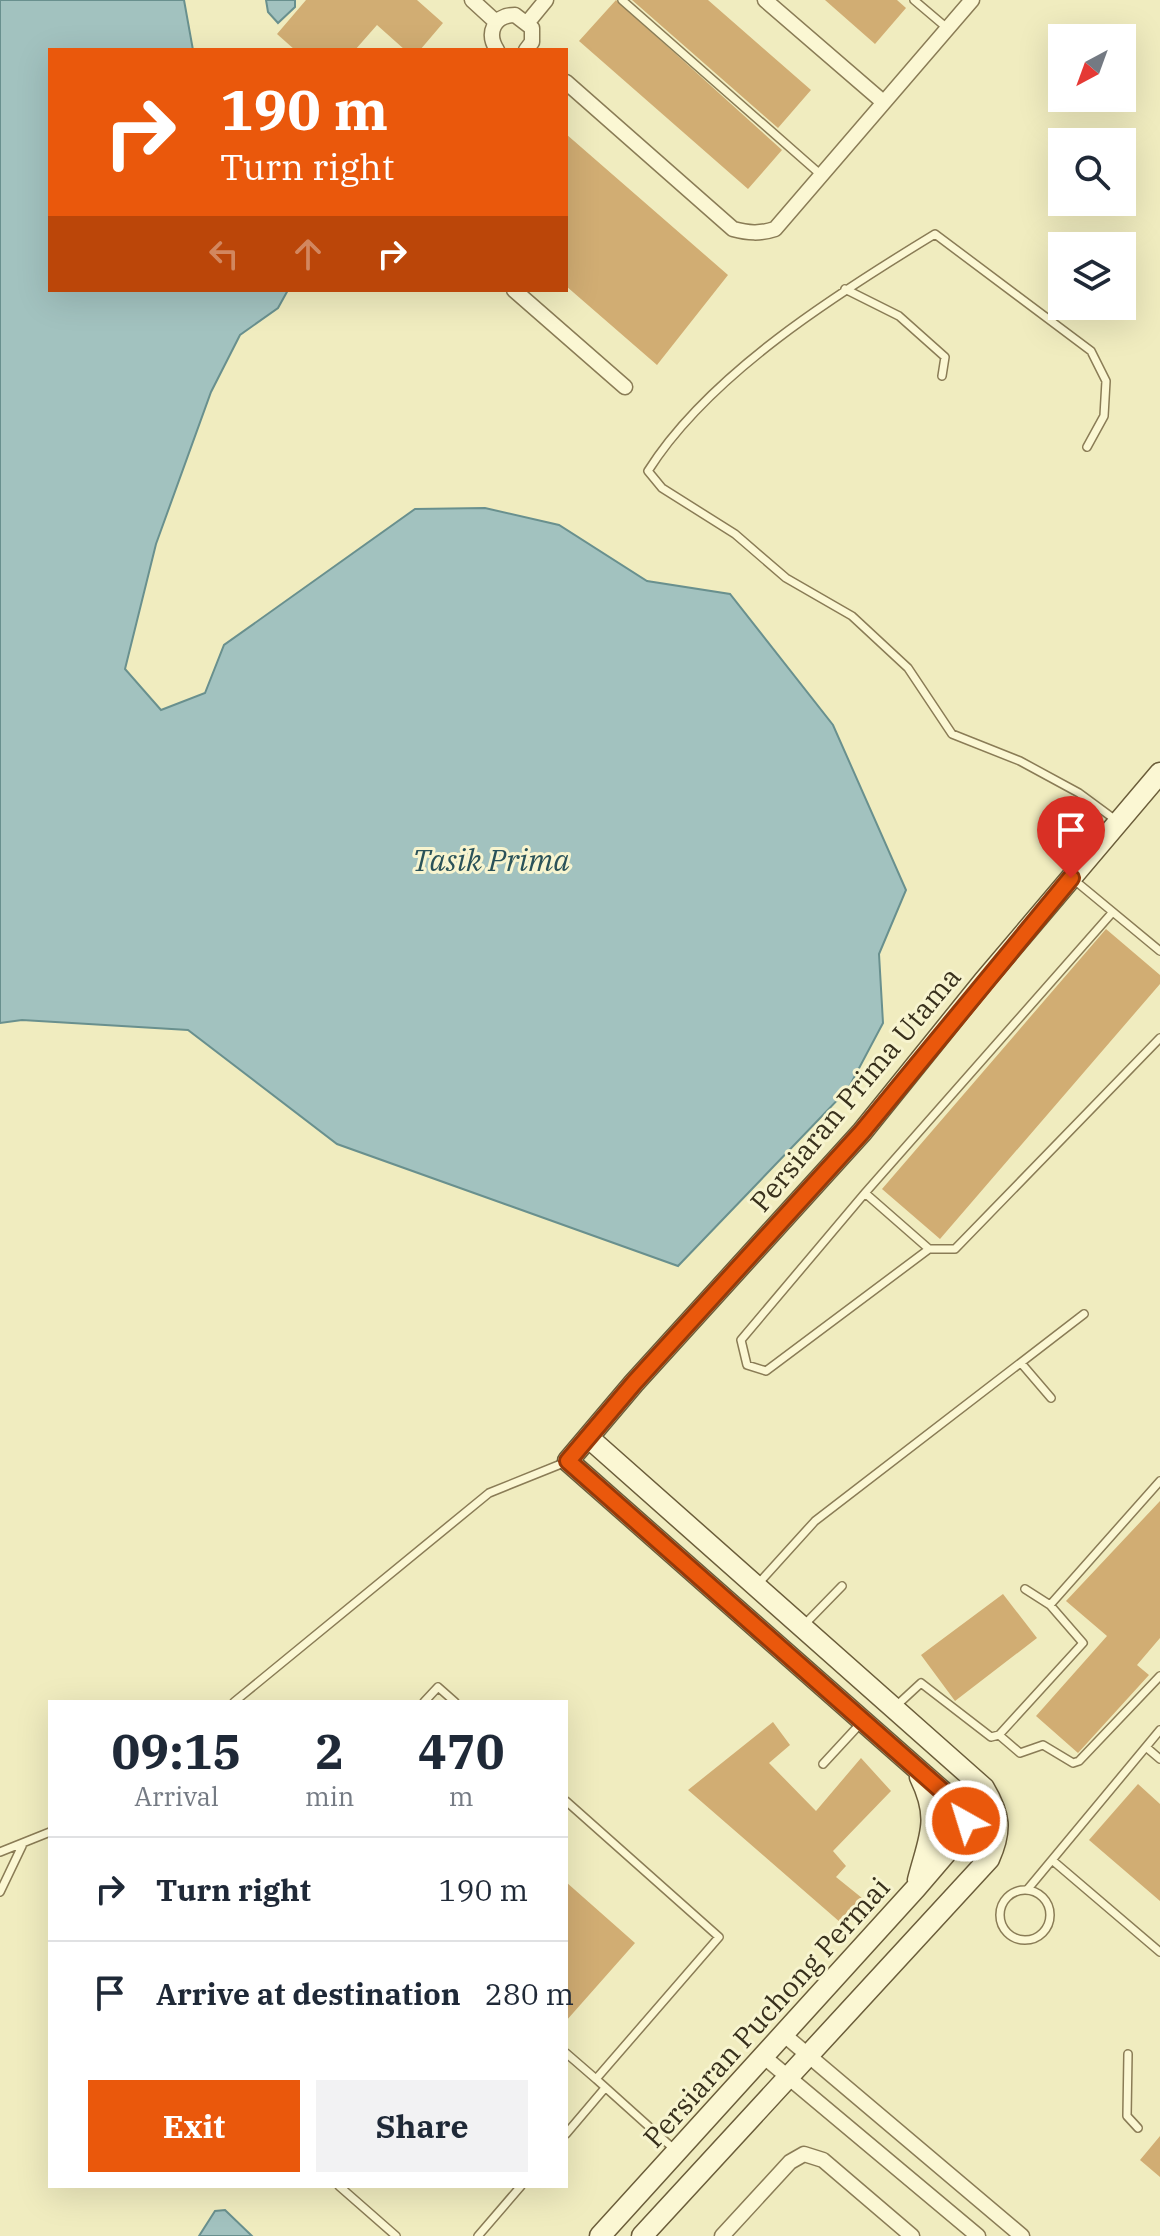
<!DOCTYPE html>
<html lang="en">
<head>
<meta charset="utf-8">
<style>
  body { margin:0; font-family:"IBM Plex Serif",serif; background:#f2f2f3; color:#1f2937; height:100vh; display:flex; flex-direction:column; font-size:30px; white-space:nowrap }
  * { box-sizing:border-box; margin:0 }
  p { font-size:26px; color:#747a83 }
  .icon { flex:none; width:44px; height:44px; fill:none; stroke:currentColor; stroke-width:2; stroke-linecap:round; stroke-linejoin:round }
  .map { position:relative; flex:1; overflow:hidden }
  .details { position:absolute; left:48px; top:1700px; width:520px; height:488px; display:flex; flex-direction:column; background:#fff; border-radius:0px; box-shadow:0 8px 32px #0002 }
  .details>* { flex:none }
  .guide { position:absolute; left:48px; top:48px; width:520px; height:244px; border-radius:0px; box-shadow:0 8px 32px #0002; background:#ea580c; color:#fff; overflow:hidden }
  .needle { width:52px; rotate:221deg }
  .controls { position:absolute; left:1048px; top:24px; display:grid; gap:16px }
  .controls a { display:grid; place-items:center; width:88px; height:88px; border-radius:0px; background:#fff; box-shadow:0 8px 32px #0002; font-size:40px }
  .pin { position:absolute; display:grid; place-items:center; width:68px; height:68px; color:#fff; margin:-82px -34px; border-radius:50% 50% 50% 0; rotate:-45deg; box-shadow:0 0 8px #0007 }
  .pin .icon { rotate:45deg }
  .me { position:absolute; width:88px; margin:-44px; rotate:321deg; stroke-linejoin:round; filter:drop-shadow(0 0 6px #0008) }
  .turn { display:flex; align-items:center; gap:28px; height:168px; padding:0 40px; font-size:36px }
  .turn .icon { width:104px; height:104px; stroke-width:2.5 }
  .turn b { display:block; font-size:56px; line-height:68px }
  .lanes { display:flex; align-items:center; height:76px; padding:0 40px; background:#0003; justify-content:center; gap:40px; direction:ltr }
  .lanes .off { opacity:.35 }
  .eta { display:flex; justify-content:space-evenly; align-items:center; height:136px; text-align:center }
  .eta b { font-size:48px; font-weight:800; line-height:56px }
  .action { display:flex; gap:16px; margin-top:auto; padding:16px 40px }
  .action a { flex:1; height:92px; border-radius:0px; background:#ea580c; color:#fff; font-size:32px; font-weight:800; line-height:92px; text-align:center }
  .action a+a { background:#f2f2f3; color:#1f2937 }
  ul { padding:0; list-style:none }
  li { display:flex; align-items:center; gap:24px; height:104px; padding:0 40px; border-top:2px solid #e0e1e3 }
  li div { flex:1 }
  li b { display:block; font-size:30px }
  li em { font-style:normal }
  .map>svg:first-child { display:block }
</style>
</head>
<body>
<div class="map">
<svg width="1160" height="2236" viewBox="0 0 1160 2236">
  <rect width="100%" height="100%" fill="#f0ecbf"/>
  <path fill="#a2c2bf" stroke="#69908e" stroke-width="2" d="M0 0H184L193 50H50V290H288L278 308 240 335 211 392 156 544 125 669 161 710 205 693 224 645 415 509 485 508 559 525 647 581 730 594 833 725 906 890 879 954 883 1023 848 1089 678 1266 337 1144 188 1030 22 1020 0 1023Z
    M266 0H295V7L278 23 268 12Z
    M225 2210 252 2236H199L215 2211Z"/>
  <path fill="#d1ad73" d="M306 0H417L443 23 420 50H405L377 25 355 50H295L277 34Z
    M616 0 782 150 748 189 579 41Z
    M632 0H708L811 90 778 128Z
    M825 0H897L906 8 875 44Z
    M566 134 728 275 657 365 566 286Z
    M1106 929 1160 975V984L940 1239 882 1189Z
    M1160 1501V1638L1137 1665 1149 1675 1078 1753 1036 1716 1107 1636 1066 1601Z
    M1003 1594 1037 1638 955 1701 921 1655Z
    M773 1722 790 1745 769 1763 816 1811 861 1758 891 1791 833 1851 846 1866 836 1877 862 1898 841 1923 688 1790Z
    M1138 1784 1160 1804V1901L1089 1840Z
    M566 1882 635 1943 566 2021Z
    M1160 2136V2177L1140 2160Z"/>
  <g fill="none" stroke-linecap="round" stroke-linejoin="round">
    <defs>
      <path id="service" d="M622 0 820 174
        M914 0 947 28
        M845 289 899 316 945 357 942 376
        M1087 447 1104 416 1106 381 1091 351 935 234C838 293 709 374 648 471L662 488 735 534 786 578 852 616 908 668 952 734 1020 761 1079 793 1117 821
        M1073 879 1160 951
        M1111 914 865 1193 741 1340 747 1365 766 1371 929 1249H955L1160 1038
        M865 1193 929 1249
        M1021 1363 1051 1398
        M757 1585 815 1521 1084 1314
        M1050 1605 1160 1481
        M803 1626 842 1586
        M234 1702 489 1493 566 1462
        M424 1702 438 1687 455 1702
        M895 1707 921 1683 991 1737 999 1735 1083 1643 1050 1605 1025 1589
        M999 1735 1020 1753 1043 1745 1073 1763 1079 1761 1160 1676
        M1146 1747 1160 1759
        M823 1764 860 1724
        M566 1801 719 1937 596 2079 675 2150
        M0 1852 50 1832
        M1052 1860 1160 1952
        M1027 1890 1160 1730
        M1000 1915a25 25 0 1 1 50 0a25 25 0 1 1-50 0Z
        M0 1892 22 1846
        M566 2053 596 2079
        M1128 2054 1127 2116 1138 2128
        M566 2134 605 2088
        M339 2186 396 2236
        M478 2236 521 2186"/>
      <path id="minor" d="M472 0 496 22
        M765 0 882 101
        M528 22 546 0
        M497 50C486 33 494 15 515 15L532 28V42L526 50
        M566 82 733 229C748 233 760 234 775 229L972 0
        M514 290 625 387
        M783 2034 1022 2236
        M763 2056 978 2236
        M722 2236 790 2162 804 2154 823 2160 912 2236"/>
      <path id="secondary" d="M589 1438 984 1788C1000 1815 1002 1830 989 1859L642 2236
        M966 1821 957 1804 568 1461 634 1383 862 1132 983 982 1160 773
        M918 1880C929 1837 941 1820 920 1777
        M600 2236 916 1888 958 1839 966 1821"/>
    </defs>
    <use href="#service" stroke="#8a7c56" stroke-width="10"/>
    <use href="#minor" stroke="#8a7c56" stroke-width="17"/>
    <use href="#secondary" stroke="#6b5d3a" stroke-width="23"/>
    <use href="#service" stroke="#fbf7d3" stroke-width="7"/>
    <use href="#minor" stroke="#fbf7d3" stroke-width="14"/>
    <use href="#secondary" stroke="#fbf7d3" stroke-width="20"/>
  </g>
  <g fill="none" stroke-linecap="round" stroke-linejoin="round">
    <defs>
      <path id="route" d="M966 1821 957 1804 568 1461 634 1383 862 1132 1071 878"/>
    </defs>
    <use href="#route" stroke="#983908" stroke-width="20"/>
    <use href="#route" stroke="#ea580c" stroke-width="14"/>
  </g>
  <g text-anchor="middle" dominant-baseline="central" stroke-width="6" stroke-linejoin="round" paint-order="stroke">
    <g font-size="28" fill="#38301c" stroke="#f7f4cf">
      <text transform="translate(855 1089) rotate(-50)">Persiaran Prima Utama</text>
      <text transform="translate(766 2012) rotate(-48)">Persiaran Puchong Permai</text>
    </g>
    <g font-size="30" font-style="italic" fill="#2a5259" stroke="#f7f4cf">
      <text x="491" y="859">Tasik Prima</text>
    </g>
  </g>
</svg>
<div class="controls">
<a><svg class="needle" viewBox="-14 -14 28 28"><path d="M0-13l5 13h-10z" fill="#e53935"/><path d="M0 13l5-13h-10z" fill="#747a83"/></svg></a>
<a><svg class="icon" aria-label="search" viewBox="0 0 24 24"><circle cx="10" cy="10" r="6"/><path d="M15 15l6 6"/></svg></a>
<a><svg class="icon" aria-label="layers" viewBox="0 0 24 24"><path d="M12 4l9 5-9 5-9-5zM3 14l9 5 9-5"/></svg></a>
</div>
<div class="pin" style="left:1071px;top:878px;background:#d93025"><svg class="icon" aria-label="arrive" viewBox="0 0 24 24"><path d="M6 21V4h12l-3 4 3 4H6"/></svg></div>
<svg class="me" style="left:966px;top:1821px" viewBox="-20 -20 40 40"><circle r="17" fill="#ea580c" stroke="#fff" stroke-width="3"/><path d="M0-11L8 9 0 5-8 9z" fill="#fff"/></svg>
<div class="guide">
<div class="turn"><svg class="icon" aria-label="right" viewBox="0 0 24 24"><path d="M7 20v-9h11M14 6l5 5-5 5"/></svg><div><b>190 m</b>Turn right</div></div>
<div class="lanes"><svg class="icon off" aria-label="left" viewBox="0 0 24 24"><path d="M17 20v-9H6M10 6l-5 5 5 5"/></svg><svg class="icon off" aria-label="ahead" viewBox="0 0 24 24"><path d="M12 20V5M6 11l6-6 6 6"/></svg><svg class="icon" aria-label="right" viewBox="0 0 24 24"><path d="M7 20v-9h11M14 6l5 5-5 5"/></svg></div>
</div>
<section class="details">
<div class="eta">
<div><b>09:15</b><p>Arrival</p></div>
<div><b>2</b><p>min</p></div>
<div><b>470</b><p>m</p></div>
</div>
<ul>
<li><svg class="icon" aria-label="right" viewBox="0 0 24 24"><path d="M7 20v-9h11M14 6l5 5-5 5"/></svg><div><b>Turn right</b></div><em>190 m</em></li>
<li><svg class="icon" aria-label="arrive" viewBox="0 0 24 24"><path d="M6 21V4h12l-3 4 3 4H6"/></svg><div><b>Arrive at destination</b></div><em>280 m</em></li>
</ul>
<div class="action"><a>Exit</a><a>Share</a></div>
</section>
</div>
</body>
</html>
